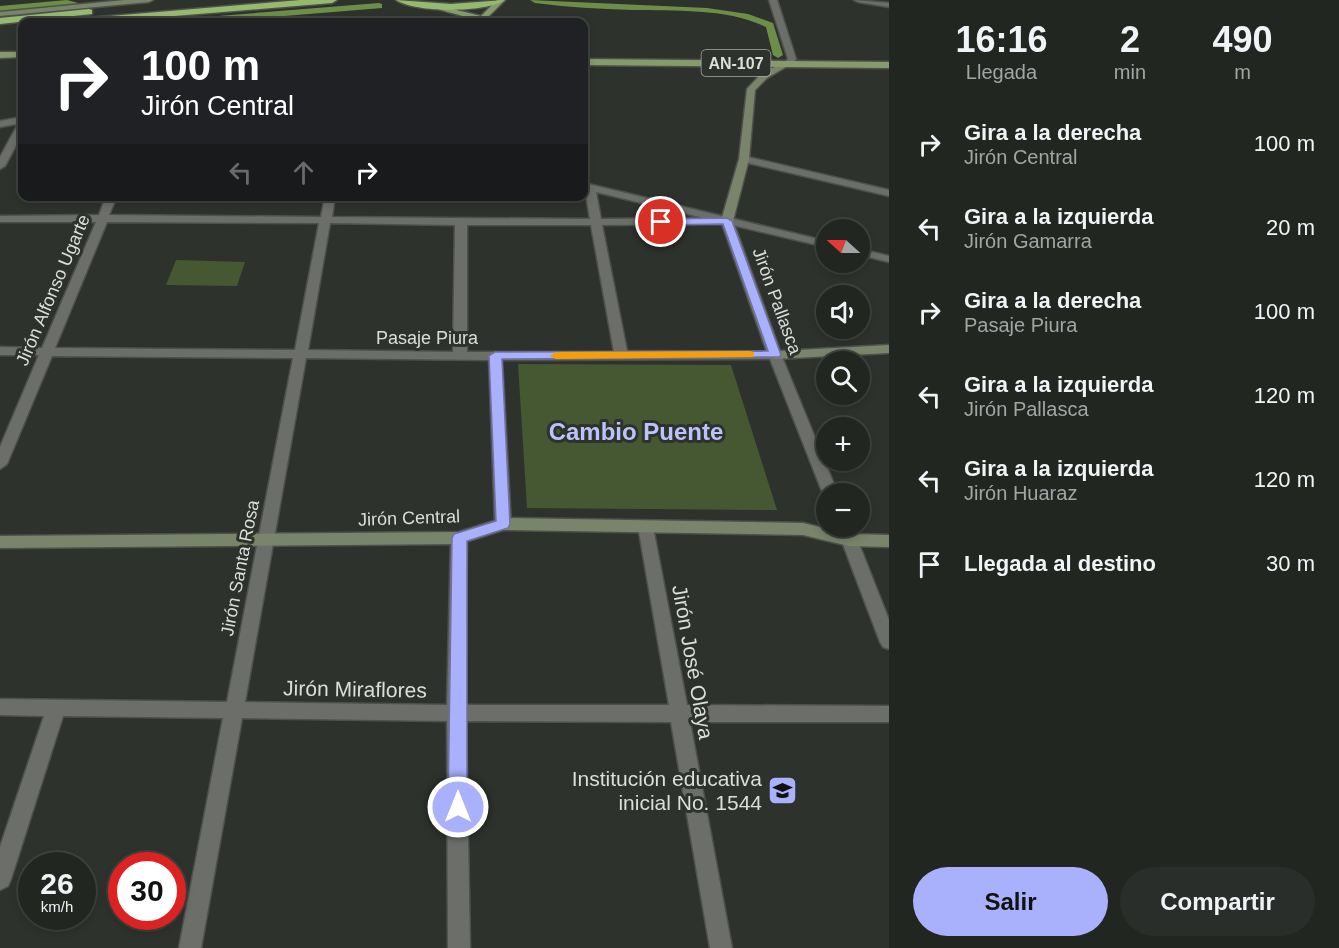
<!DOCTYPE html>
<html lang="es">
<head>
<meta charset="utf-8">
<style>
  body { margin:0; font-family:Arial,sans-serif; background:#2a2e2a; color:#f1f3f6; height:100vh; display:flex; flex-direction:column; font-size:22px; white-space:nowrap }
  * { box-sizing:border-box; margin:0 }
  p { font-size:20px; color:#a2a5a5 }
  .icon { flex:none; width:33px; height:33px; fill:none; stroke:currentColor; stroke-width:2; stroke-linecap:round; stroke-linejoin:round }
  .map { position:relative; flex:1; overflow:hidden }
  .side { display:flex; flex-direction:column; background:#222621; width:450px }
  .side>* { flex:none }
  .guide { position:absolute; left:18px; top:18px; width:570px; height:183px; border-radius:12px; box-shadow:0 3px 9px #0003,0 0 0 2px #3f433f; background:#202124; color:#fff; overflow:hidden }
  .needle { width:39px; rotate:291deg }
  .tools { position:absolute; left:816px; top:219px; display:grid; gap:12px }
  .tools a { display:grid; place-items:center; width:54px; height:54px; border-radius:50%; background:#222621; box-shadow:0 3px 9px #0003,0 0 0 2px #3f433f; font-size:30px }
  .speed { position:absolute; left:18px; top:852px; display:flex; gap:12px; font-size:30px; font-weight:700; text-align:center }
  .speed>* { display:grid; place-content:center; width:78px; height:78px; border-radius:50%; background:#222621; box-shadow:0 3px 9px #0003,0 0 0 2px #3f433f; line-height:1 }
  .speed small { font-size:15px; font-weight:400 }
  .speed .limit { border:9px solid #d22; background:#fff; color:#111 }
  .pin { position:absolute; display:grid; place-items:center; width:51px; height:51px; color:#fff; margin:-26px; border:3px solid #fff; border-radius:50%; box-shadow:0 2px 6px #0007 }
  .me { position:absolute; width:66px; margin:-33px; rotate:0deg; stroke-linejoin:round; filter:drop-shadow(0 0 4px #0008) }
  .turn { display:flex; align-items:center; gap:21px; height:126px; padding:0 24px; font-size:27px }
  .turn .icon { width:78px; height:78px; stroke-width:2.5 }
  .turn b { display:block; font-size:42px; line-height:51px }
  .lanes { display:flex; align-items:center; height:57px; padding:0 24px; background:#0003; justify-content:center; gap:30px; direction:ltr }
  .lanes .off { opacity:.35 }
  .eta { display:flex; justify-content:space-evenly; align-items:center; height:102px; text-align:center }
  .eta b { font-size:36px; font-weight:700; line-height:42px }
  .cta { display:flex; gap:12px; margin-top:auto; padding:12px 24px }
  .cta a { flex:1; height:69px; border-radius:36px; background:#a9b0fc; color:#111; font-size:24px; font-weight:700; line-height:69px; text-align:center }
  .cta a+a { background:#2a2e2a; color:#f1f3f6 }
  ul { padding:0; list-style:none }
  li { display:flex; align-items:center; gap:18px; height:84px; padding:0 24px }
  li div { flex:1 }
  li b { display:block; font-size:22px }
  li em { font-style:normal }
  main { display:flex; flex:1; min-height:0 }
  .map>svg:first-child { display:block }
</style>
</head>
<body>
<main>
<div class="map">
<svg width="889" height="948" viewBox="0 0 889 948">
  <rect width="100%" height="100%" fill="#2e322c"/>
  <path fill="#455831" d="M176 260 245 262 237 286 166 285Z
    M518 364 731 365 777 510 527 508Z"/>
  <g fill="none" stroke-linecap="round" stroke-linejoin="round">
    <path fill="#6d8e47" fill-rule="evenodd" d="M67 0 82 4 77 7 0 12V6Z
      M530 0 707 8 748 14 773 23 783 55 778 58 773 55 766 27C727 8 675 11 632 10 600 9 567 7 535 3Z
      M379 3 382 4V8L210 22H176L181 19Z"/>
    <defs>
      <path id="street" d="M769 0H777L796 59 790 66 783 64 788 59Z
        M854 0 889 3V7L858 2Z
        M22 117V123L0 127V121Z
        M22 123V134L5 166 0 169V157L17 126Z
        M744 156 889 190V196L740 161V157Z
        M584 183 826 241V247L728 224 602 225 627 351 780 352 838 494H826V498L823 494 770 359 502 360 511 524 509 528H497L495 524 489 360 306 358 245 702 447 705 451 538 453 534H465L467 538 465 705H669L638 526 640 522H652L687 705 889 706V722H690L732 948H710L671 722 466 721 470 948H448L447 721 242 718 201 948H179L223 718 63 716 11 879 8 886 0 890V847L44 716 0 715V699L227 702 293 358 52 356 7 464 0 469V447L39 355H0V347L42 348 96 222H0V216L99 215 106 196H117L109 215 321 217 325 196H335L332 217 590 219ZM596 192 704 218 601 219ZM107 222 319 223 295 350 55 348ZM330 223 455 225 453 352 308 350ZM467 225H591L614 352H467Z
        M860 249 889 256V262L860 255Z
        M836 526H852L889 620V649L883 647 880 642Z"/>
      <path id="secondary" d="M125 0H153L149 2 0 16V12Z
        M784 62 791 64 767 78 755 90 749 159 733 221 780 351 889 345V353L775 359 768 355 721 221 739 159 747 89 761 74Z
        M503 518 803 523 849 534 889 535V547L849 546 803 535 503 530 459 544 0 548V536L459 532Z"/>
      <path id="primary" d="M497 0H505L486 19 489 22C484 22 432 8 428 6L432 4 481 16Z
        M0 52H22V57L0 58Z
        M584 59 889 62V68L584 65Z"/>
      <path id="highway" d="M300 0H337L332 3 102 22H70L75 19Z
        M396 0 451 4 505 0C485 13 416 13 396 0Z
        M89 9 92 10V14L0 24V18Z"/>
    </defs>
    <use href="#street" stroke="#4e504b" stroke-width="3"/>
    <use href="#secondary" stroke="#4e504b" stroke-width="3"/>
    <use href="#primary" stroke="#4e504b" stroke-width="3"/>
    <use href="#highway" stroke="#4e504b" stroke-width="3"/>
    <use href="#street" fill="#6c6f69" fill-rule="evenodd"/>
    <use href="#secondary" fill="#78856a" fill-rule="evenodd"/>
    <use href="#primary" fill="#859b6c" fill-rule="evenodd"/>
    <use href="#highway" fill="#95b96e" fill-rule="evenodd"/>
  </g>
  <path fill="#a9b0fc" stroke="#6e72a4" stroke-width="1.5" d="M727 218 732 221 781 355 779 357 502 359 510 524 508 528 467 541V807L464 813 458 815 451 813 448 807 452 538 454 534 496 521 489 356 495 352 768 351 723 224 661 225 656 222 661 219Z"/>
  <path fill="#f59e0b" d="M750 351 754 352V357L556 359 550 356 556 352Z"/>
  <defs>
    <symbol id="school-square" viewBox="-11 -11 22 22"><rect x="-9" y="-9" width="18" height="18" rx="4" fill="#a9b0fc" stroke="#2e322c"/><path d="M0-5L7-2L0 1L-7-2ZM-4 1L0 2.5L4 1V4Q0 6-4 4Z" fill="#111"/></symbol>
  </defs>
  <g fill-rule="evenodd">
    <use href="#school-square" x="766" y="774" width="33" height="33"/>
  </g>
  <g text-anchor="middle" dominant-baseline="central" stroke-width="6" stroke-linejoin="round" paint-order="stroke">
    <rect fill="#2e322c" stroke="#a8aaa6" stroke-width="1.5" x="701.5" y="50" width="69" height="26" rx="4.5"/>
    <g font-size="16" font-weight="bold" fill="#dcdeda">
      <text x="736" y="63">AN-107</text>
    </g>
    <g font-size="18" fill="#dcdeda" stroke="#2e322c">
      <text transform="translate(53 290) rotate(-67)">Jirón Alfonso Ugarte</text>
      <text transform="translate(777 301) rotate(70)">Jirón Pallasca</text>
      <text x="427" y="338">Pasaje Piura</text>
      <text transform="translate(409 518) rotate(-2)">Jirón Central</text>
      <text transform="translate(240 568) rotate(-79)">Jirón Santa Rosa</text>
    </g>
    <g font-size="21" fill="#dcdeda" stroke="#2e322c">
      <text transform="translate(693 662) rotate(80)">Jirón José Olaya</text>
      <text transform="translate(355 689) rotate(1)">Jirón Miraflores</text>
    </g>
    <g font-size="21" fill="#dcdeda" stroke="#2e322c" text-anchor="end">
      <text x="762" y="778">Institución educativa<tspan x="762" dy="24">inicial No. 1544</tspan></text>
    </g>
    <g font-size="24" font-weight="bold" fill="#bcc2fb" stroke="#2e322c">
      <text x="636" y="431">Cambio Puente</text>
    </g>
  </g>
</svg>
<div class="tools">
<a><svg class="needle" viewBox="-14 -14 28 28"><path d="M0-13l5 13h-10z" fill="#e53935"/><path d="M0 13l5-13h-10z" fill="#a2a5a5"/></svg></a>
<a><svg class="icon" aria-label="sound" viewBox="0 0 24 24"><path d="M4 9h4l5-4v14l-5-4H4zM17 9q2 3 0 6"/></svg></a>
<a><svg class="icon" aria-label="search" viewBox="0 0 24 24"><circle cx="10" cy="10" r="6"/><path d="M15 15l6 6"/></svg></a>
<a>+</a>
<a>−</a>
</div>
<div class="speed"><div>26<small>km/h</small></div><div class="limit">30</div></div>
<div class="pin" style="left:661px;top:222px;background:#d93025"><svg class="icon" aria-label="arrive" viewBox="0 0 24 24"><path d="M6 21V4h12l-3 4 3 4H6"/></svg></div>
<svg class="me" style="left:458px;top:807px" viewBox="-20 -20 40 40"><circle r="17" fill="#a9b0fc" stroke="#fff" stroke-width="3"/><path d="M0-11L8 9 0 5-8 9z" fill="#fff"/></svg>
<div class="guide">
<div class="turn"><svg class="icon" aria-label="right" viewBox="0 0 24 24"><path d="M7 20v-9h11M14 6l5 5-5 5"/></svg><div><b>100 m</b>Jirón Central</div></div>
<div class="lanes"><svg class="icon off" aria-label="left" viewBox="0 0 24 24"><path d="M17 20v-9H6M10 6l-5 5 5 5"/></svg><svg class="icon off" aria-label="ahead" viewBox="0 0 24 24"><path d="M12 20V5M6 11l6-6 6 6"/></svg><svg class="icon" aria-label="right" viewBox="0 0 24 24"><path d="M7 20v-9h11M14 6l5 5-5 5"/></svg></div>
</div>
</div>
<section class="side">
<div class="eta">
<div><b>16:16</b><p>Llegada</p></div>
<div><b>2</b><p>min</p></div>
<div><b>490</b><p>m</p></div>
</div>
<ul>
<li><svg class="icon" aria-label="right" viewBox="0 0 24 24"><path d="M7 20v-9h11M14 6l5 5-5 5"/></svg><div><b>Gira a la derecha</b><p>Jirón Central</p></div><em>100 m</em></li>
<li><svg class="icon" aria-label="left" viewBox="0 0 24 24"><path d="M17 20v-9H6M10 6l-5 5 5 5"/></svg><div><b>Gira a la izquierda</b><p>Jirón Gamarra</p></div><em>20 m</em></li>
<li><svg class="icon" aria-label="right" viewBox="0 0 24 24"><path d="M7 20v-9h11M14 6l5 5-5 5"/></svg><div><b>Gira a la derecha</b><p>Pasaje Piura</p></div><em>100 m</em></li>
<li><svg class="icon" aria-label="left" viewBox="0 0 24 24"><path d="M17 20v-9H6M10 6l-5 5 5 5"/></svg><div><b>Gira a la izquierda</b><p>Jirón Pallasca</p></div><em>120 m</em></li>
<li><svg class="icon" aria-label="left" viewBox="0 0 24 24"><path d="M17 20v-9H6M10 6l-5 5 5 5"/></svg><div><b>Gira a la izquierda</b><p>Jirón Huaraz</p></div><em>120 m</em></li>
<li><svg class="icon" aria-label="arrive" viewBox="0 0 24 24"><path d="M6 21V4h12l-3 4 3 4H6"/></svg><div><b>Llegada al destino</b></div><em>30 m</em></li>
</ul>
<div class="cta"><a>Salir</a><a>Compartir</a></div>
</section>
</main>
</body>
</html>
